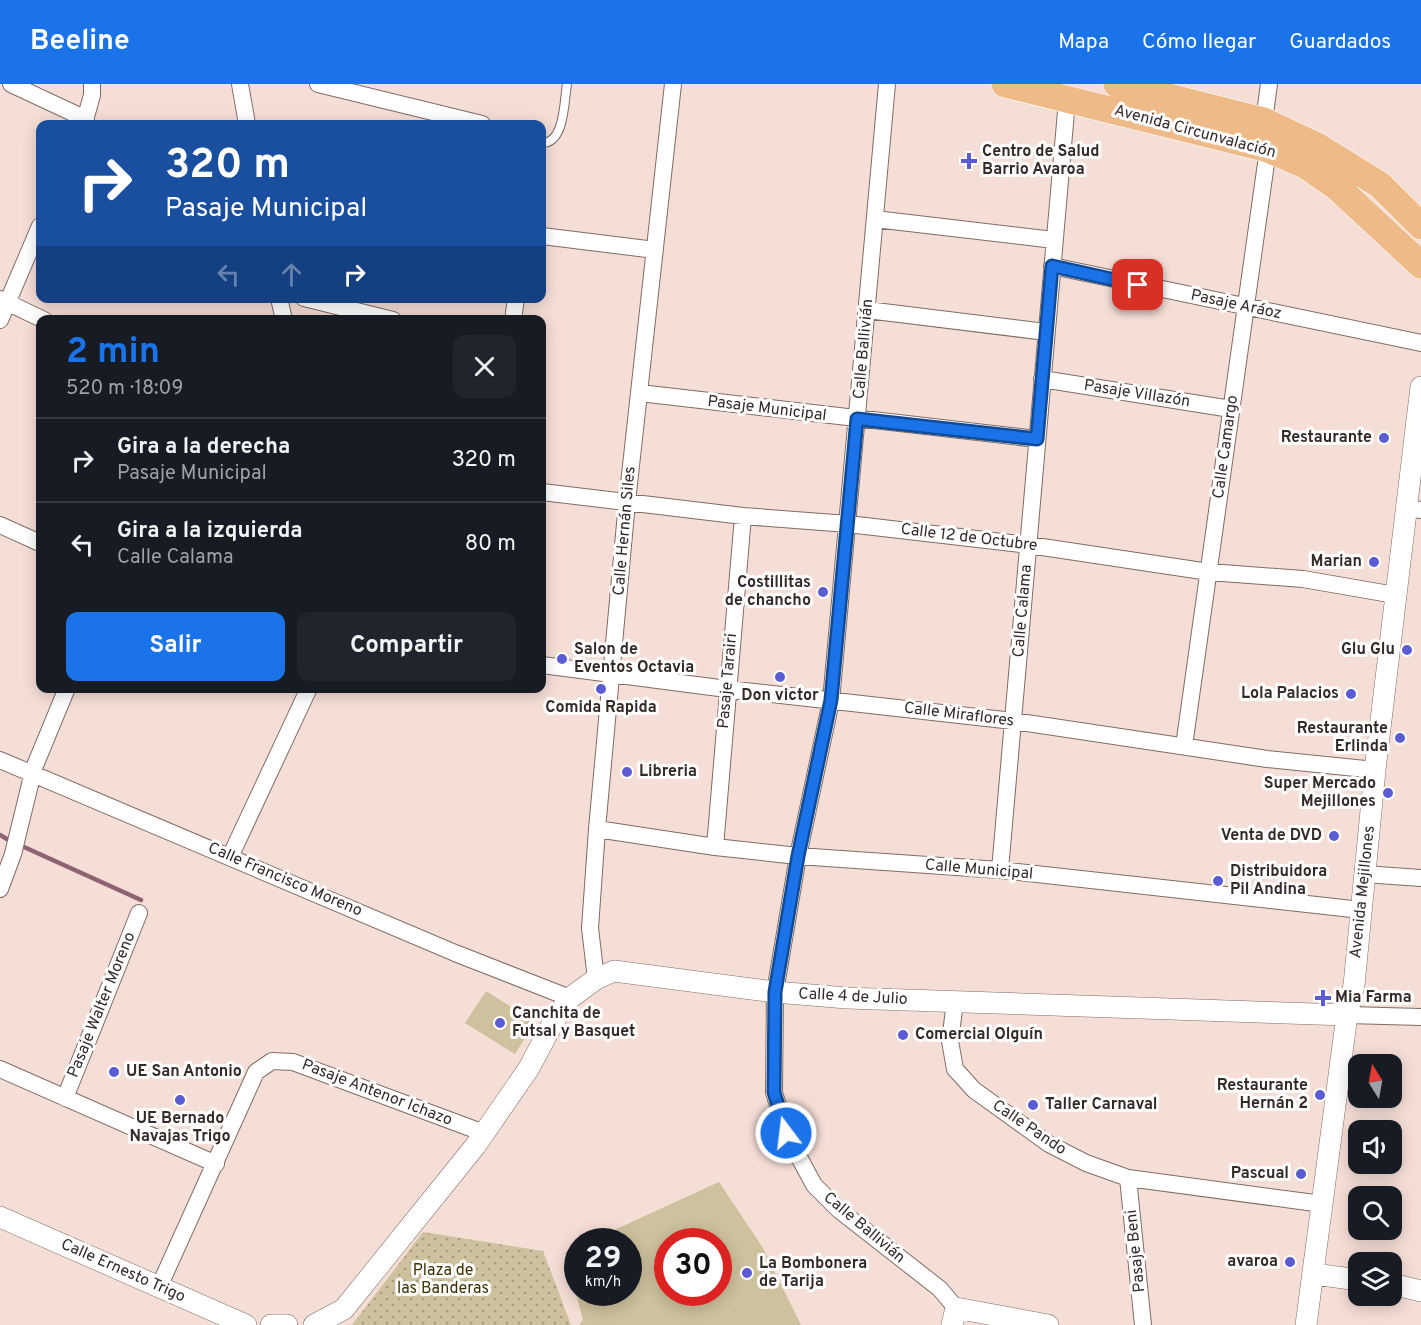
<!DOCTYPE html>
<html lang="es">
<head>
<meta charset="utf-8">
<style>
  body { margin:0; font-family:Overpass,sans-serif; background:#20242c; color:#f1f3f6; height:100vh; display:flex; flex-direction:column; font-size:22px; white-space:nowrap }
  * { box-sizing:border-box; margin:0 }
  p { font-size:20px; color:#9ea1a6 }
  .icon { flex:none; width:33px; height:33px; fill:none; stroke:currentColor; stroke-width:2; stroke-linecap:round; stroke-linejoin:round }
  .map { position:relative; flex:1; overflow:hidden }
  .sheet { position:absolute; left:36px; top:231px; width:510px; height:378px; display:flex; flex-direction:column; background:#171b24; border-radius:12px; box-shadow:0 3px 15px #0003 }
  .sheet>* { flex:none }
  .hud { position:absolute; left:36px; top:36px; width:510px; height:183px; border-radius:12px; box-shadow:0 3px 15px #0003; background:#1a4fa0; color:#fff; overflow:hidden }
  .needle { width:39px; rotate:349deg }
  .tools { position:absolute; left:1348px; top:970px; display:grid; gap:12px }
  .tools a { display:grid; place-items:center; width:54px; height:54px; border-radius:12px; background:#171b24; box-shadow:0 3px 15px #0003; font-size:30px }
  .speed { position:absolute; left:564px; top:1144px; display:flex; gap:12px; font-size:30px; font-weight:700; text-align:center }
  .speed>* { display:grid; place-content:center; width:78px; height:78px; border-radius:50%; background:#171b24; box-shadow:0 3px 15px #0003; line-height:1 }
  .speed small { font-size:15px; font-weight:400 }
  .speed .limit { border:9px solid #d22; background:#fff; color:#111 }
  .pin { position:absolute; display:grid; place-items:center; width:51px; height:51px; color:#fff; margin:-26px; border-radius:12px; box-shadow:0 3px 9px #0006 }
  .me { position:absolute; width:66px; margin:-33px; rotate:345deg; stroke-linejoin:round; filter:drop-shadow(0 0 4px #0008) }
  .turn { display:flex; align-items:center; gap:21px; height:126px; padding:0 30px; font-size:27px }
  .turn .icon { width:78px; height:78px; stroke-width:2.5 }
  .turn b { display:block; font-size:42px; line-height:51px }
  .lanes { display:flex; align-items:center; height:57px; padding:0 30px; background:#0003; justify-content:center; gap:30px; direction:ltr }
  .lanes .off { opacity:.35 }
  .round { display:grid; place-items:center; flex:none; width:63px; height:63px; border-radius:12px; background:#20242c }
  .summary { display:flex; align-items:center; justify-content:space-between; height:102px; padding:0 30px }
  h1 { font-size:36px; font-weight:700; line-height:45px; color:#1a73e8 }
  .primary-button { display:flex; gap:12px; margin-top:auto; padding:12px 30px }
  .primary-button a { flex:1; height:69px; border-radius:12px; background:#1a73e8; color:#fff; font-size:24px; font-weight:700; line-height:69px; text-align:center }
  .primary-button a+a { background:#20242c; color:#f1f3f6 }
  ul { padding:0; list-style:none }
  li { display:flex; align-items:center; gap:18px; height:84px; padding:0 30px; border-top:2px solid #363941 }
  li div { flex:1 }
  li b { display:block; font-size:22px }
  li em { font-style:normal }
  header { display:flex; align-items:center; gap:36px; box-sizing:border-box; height:84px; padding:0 30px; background:#1a73e8; color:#fff }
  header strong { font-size:28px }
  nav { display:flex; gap:33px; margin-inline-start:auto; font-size:21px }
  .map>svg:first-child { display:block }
</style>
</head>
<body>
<header>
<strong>Beeline</strong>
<nav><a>Mapa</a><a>Cómo llegar</a><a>Guardados</a></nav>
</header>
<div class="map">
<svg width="1421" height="1241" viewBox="0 0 1421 1241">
  <defs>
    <pattern id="grass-dots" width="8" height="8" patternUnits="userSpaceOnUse" patternTransform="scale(1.5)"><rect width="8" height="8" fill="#cec19d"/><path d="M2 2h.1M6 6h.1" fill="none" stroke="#a89d80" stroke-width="1.8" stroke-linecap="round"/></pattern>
  </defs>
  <rect width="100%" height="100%" fill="#f5ded6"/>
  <path fill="url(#grass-dots)" d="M423 1148 543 1167 571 1241H352Z"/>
  <path fill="#cec19d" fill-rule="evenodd" d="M486 907 535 938 515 970 465 939Z
    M719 1098 763 1164 801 1241H579L583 1236 565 1169 577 1163 578 1209H628V1158H588ZM668 1158H718V1209H668Z"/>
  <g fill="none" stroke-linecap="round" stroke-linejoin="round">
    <path stroke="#8e6272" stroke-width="4.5" d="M0 751 7 755
      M24 763 141 816"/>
    <defs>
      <path id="service" d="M542 59C565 59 564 17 567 0"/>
      <path id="minor" d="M11 0 86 35
        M240 0 247 40
        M318 0 482 40
        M887 0 831 617 798 772 775 908 774 1008 786 1049 814 1101 839 1126 940 1205 956 1224
        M1264 37 1269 0
        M84 40 92 11V0
        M875 135 1054 156
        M542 152 655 166
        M1052 182 1421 259
        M279 214 284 236
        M304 214 393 236
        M0 215 44 236
        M867 226 1046 248
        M0 236 40 142
        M513 236 516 214
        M1042 295 1231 325
        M640 309 1037 355
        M542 408 743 432 848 440 1029 461 1209 488 1303 495 1395 511
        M1405 424 1421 426
        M0 441 40 459
        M542 581 727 605 1013 637 1267 675 1375 686
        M1184 662 1268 65
        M0 676 455 869 570 914
        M597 745 715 763 798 772 1000 786 1361 826
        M715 763 743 432
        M230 773 309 604
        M1000 786 1067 16
        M1364 790 1421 794
        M0 805 13 770 34 684 67 604
        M596 895 590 844 597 745 627 418 673 0
        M955 918 950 957 955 985 974 1006 1049 1060 1086 1079 1128 1094 1322 1120
        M1347 931 1421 933
        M0 985 216 1080
        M65 1014 139 829
        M1128 1094 1143 1241
        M159 1203 256 988 272 977 293 978 484 1049"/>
      <path id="tertiary" d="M0 1133 246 1241
        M1314 1190 1359 1196
        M1392 1200 1421 1207
        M271 1241H287
        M314 1241 344 1225 476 1061 529 984 554 937 570 914 596 895 614 887 775 908 847 914 1347 931
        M952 1241 956 1224 1048 1241
        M1306 1241 1347 931 1354 901 1375 686 1421 303"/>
      <path id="trunk" d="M1005 0 1268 65 1305 81 1338 104 1421 181
        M1117 0 1264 37 1317 62 1380 101 1421 142"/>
    </defs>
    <use href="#service" stroke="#806c64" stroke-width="10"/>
    <use href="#minor" stroke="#806c64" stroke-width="18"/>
    <use href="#tertiary" stroke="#806c64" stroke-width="22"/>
    <use href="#trunk" stroke="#fff" stroke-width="28"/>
    <use href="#service" stroke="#fff" stroke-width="8"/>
    <use href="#minor" stroke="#fff" stroke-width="16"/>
    <use href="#tertiary" stroke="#fff" stroke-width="21"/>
    <use href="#trunk" stroke="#eb8" stroke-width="27"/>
  </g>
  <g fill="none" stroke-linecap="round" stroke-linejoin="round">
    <defs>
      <path id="route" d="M786 1049 774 1008 775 908 798 772 831 616 857 335 1037 355 1052 182 1138 201"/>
    </defs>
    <use href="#route" stroke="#114b97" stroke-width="15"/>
    <use href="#route" stroke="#1a73e8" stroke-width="10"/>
  </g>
  <g fill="#5b5bd3" stroke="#fff" stroke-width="2">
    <path d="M966 68h6v6h6v6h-6v6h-6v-6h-6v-6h6z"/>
    <circle cx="1384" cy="354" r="6"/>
    <circle cx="1374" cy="478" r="6"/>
    <circle cx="823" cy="508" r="6"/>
    <circle cx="1407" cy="566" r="6"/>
    <circle cx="562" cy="575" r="6"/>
    <circle cx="780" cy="593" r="6"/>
    <circle cx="601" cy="605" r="6"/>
    <circle cx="1351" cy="610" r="6"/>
    <circle cx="1400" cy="654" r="6"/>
    <circle cx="627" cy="688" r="6"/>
    <circle cx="1388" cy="709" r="6"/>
    <circle cx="1334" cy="752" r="6"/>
    <circle cx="1218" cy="797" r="6"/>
    <path d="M1320 905h6v6h6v6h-6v6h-6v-6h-6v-6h6z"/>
    <circle cx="500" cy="939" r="6"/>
    <circle cx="903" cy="951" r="6"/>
    <circle cx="114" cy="988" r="6"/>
    <circle cx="1320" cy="1011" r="6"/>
    <circle cx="180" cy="1016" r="6"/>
    <circle cx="1033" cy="1021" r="6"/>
    <circle cx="1301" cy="1090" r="6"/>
    <circle cx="1290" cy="1178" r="6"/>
    <circle cx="747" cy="1189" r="6"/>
  </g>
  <g text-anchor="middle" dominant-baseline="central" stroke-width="6" stroke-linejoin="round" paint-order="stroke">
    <g font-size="16" fill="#342b28" stroke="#fff">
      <text transform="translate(1195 48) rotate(15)">Avenida Circunvalación</text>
      <text transform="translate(1236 221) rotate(12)">Pasaje Aráoz</text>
      <text transform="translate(864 265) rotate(-85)">Calle Ballivián</text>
      <text transform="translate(1137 310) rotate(9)">Pasaje Villazón</text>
      <text transform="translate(767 325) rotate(7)">Pasaje Municipal</text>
      <text transform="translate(1226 363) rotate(-82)">Calle Camargo</text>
      <text transform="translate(625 447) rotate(-85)">Calle Hernán Siles</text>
      <text transform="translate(969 454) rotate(7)">Calle 12 de Octubre</text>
      <text transform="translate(1023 527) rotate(-85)">Calle Calama</text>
      <text transform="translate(728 597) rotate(-85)">Pasaje Tarairi</text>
      <text transform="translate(959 631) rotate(7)">Calle Miraflores</text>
      <text transform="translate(979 786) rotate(5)">Calle Municipal</text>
      <text transform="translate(285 796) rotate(23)">Calle Francisco Moreno</text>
      <text transform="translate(1363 808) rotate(-84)">Avenida Mejillones</text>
      <text transform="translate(853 913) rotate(3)">Calle 4 de Julio</text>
      <text transform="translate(102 921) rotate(-68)">Pasaje Walter Moreno</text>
      <text transform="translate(377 1009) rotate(21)">Pasaje Antenor Ichazo</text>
      <text transform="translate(1029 1044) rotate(34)">Calle Pando</text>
      <text transform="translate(864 1144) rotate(40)">Calle Ballivián</text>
      <text transform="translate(1136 1167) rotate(-96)">Pasaje Beni</text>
      <text transform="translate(123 1187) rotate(24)">Calle Ernesto Trigo</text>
    </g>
    <g font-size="16" font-weight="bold" fill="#342b28" stroke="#fff" text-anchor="end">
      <text x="982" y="68" text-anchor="start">Centro de Salud<tspan x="982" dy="18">Barrio Avaroa</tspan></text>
      <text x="1372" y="354">Restaurante</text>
      <text x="1362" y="478">Marian</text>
      <text x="811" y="499">Costillitas<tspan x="811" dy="18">de chancho</tspan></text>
      <text x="574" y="566" text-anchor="start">Salon de<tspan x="574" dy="18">Eventos Octavia</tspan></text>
      <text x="1395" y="566">Glu Glu</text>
      <text x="1339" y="610">Lola Palacios</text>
      <text x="780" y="612" text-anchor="middle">Don victor</text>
      <text x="601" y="624" text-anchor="middle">Comida Rapida</text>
      <text x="1388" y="645">Restaurante<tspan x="1388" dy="18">Erlinda</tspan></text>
      <text x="639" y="688" text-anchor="start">Libreria</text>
      <text x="1376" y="700">Super Mercado<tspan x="1376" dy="18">Mejillones</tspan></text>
      <text x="1322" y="752">Venta de DVD</text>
      <text x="1230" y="788" text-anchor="start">Distribuidora<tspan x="1230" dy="18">Pil Andina</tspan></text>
      <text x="1335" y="914" text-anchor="start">Mia Farma</text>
      <text x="512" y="930" text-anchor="start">Canchita de<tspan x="512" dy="18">Futsal y Basquet</tspan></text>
      <text x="915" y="951" text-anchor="start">Comercial Olguín</text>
      <text x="126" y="988" text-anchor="start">UE San Antonio</text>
      <text x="1308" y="1002">Restaurante<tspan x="1308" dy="18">Hernán 2</tspan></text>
      <text x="1045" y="1021" text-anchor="start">Taller Carnaval</text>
      <text x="180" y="1035" text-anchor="middle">UE Bernado<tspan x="180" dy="18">Navajas Trigo</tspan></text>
      <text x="1289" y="1090">Pascual</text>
      <text x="1278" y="1178">avaroa</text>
      <text x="759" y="1180" text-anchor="start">La Bombonera<tspan x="759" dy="18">de Tarija</tspan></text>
    </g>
    <g font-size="16" fill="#3e2f00" stroke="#fff">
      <text x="443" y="1187">Plaza de<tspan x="443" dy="18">las Banderas</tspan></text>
    </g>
  </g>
</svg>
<div class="tools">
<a><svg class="needle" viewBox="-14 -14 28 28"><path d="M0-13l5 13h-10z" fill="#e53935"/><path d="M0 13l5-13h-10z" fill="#9ea1a6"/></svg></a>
<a><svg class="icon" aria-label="sound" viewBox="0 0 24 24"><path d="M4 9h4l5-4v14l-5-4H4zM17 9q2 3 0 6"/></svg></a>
<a><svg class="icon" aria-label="search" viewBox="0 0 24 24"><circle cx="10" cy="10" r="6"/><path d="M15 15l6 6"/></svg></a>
<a><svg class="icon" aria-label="layers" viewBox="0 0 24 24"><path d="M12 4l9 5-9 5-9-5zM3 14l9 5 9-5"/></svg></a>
</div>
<div class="speed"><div>29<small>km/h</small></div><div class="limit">30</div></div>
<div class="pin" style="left:1138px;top:201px;background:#d93025"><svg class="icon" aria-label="arrive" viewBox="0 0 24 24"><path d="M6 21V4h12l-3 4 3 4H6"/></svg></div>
<svg class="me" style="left:786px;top:1049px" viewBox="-20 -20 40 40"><circle r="17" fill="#1a73e8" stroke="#fff" stroke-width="3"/><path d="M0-11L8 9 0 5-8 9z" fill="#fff"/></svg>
<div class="hud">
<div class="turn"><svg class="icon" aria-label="right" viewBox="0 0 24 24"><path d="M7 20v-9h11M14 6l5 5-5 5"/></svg><div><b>320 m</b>Pasaje Municipal</div></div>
<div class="lanes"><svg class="icon off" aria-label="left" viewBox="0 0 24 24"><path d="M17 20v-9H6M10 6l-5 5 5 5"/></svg><svg class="icon off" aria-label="ahead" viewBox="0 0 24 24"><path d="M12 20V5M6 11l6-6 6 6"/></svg><svg class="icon" aria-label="right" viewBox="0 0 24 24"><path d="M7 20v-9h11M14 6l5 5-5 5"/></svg></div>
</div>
<section class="sheet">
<div class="summary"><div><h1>2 min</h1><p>520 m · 18:09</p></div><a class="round"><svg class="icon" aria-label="close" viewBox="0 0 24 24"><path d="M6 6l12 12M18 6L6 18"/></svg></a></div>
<ul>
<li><svg class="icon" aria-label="right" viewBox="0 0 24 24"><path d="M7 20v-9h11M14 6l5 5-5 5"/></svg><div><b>Gira a la derecha</b><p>Pasaje Municipal</p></div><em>320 m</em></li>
<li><svg class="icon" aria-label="left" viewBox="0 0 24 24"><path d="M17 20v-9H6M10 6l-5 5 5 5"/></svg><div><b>Gira a la izquierda</b><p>Calle Calama</p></div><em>80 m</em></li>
</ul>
<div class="primary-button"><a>Salir</a><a>Compartir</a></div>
</section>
</div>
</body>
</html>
